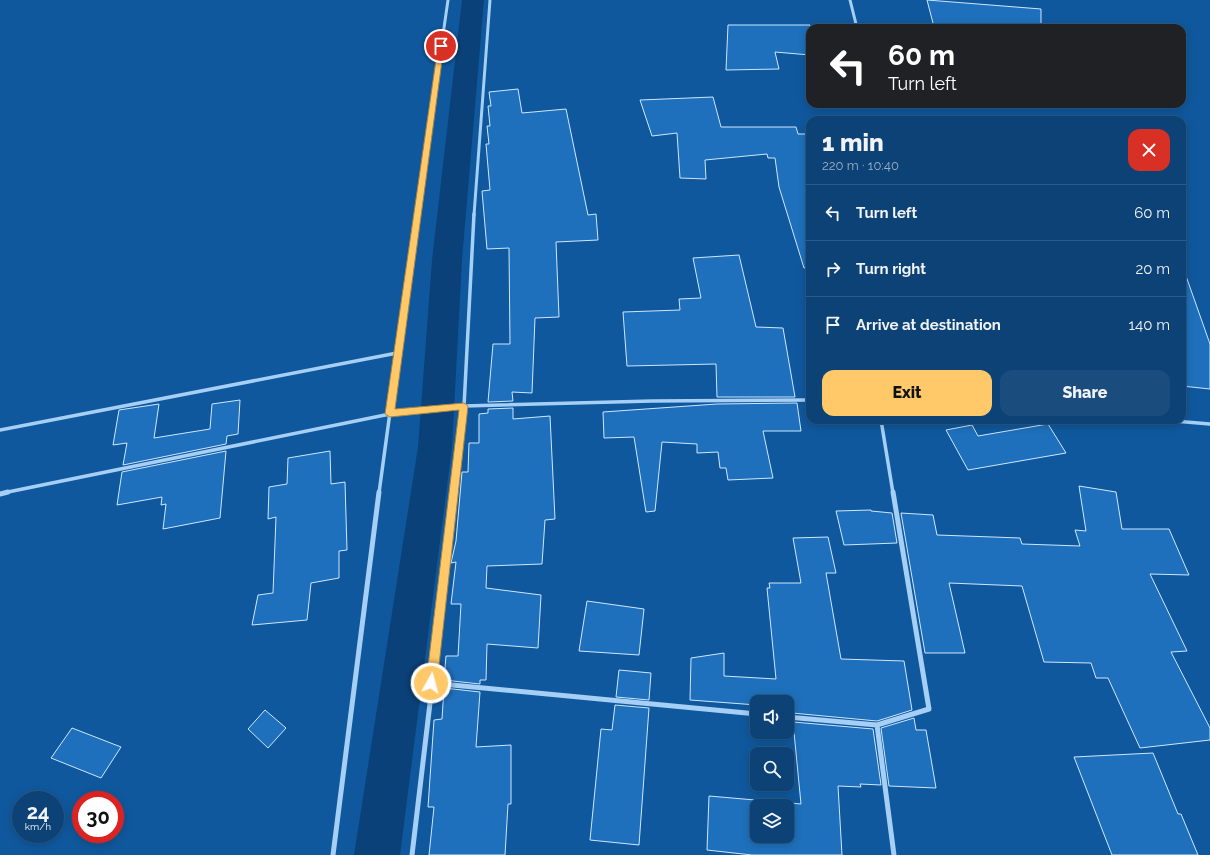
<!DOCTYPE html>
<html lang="en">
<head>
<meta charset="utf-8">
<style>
  body { margin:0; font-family:Raleway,sans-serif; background:#1a4d7e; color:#f1f3f6; height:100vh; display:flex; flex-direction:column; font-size:15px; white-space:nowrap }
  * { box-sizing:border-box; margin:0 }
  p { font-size:13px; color:#9ab0c5 }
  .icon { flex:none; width:22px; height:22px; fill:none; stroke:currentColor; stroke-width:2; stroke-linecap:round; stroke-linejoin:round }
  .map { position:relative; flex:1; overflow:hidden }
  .drawer { position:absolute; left:806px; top:116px; width:380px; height:308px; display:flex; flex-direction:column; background:#0c4276; border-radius:12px; box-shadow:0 2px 10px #0003,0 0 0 1px #2c5b88 }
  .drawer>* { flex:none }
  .banner { position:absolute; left:806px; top:24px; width:380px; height:84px; border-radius:12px; box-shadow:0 2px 10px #0003,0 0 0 1px #2c5b88; background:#202124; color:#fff; overflow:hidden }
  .fabs { position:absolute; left:750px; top:695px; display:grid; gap:8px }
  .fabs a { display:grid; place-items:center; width:44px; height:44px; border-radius:8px; background:#0c4276; box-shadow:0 2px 10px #0003,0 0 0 1px #2c5b88; font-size:20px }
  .speed { position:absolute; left:12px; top:791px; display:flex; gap:8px; font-size:20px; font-weight:700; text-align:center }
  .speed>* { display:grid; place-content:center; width:52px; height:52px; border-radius:50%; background:#0c4276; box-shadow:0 2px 10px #0003,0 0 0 1px #2c5b88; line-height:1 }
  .speed small { font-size:10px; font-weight:400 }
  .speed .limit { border:6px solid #d22; background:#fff; color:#111 }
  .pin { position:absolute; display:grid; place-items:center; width:34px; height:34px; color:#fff; margin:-17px; border:2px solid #fff; border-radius:50%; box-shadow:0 1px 4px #0007 }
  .me { position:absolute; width:44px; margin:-22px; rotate:7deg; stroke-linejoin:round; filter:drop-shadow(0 0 3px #0008) }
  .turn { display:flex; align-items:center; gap:14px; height:84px; padding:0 16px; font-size:18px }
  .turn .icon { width:52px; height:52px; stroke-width:2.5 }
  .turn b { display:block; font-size:28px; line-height:34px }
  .round { display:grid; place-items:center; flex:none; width:42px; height:42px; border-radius:12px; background:#1a4d7e }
  .head { display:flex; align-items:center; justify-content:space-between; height:68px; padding:0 16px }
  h1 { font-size:24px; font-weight:800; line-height:30px }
  .action { display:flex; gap:8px; margin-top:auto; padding:8px 16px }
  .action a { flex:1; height:46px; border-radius:12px; background:#ffc969; color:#111; font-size:16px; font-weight:800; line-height:46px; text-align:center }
  .action a+a { background:#1a4d7e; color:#f1f3f6 }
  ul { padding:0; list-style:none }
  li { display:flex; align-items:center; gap:12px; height:56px; padding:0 16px; border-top:1px solid #2c5b88 }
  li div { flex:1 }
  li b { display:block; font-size:15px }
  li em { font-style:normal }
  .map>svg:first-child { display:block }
</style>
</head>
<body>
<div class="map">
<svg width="1210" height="855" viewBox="0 0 1210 855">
  <rect width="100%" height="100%" fill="#10589d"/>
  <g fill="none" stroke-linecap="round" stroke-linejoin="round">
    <path fill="#0a4178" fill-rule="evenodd" d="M462 0H484L462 260 452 447 400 855H354L418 447 432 260Z"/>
  </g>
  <path fill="#1e70bc" stroke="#cee7fe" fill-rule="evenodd" d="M927 0 1041 9V28L934 27Z
    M728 25H810V55L775 52 779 69 726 70Z
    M518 89 522 113 566 109 588 215 596 214 598 240 556 242 559 317 535 318 532 393 512 392 513 401 488 402 493 344H510L509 248 487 249 482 191 490 190 486 144H489L487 126H490L488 106H491L489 92Z
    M713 97 721 127H796L798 134H810V267L804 268 779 187 775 158H768L767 154 705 160 706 179 680 178 677 133 652 136 640 100Z
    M739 255 756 327 783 328 795 397H717L716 364 627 366 623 312 680 310 679 299 701 298 693 258Z
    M1182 276H1186L1210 344V389L1182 386Z
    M240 400 238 434 227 436 226 444 123 465 127 443 113 445 119 410 159 404 154 438 210 429 212 404Z
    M797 403 801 431H763L773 478 728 480 726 468H720L718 452 697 453V444L662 442 655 511 646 512 634 437 604 438 603 412 717 404Z
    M513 408V419L550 416 555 519 545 520 542 564 487 566 486 588 541 595 538 648 487 644 486 680H480V684L444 680 446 656H458L461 604H451L456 562 451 563 456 541 462 472H468L469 443H479V414L488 413V409Z
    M1048 424 1066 453 968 470 946 430 972 425 978 436Z
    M226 451 220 518 163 529 166 504 161 505 162 497 117 505 122 472Z
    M330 451 331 484 345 482 347 550 339 551V578L311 583 307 620 252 625 258 595 273 593 276 517 268 519 269 487 287 484 288 458Z
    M1079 486 1116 492 1122 529H1169L1189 575 1150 574 1187 651 1171 652 1210 728V740L1140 748 1108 678H1096L1091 663 1044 662 1022 586 949 583 965 653H925L901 513 933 515 937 535 1020 538 1022 544 1080 546 1075 530 1086 531Z
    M871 510V511L892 513 897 543 844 545 836 511Z
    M828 537 836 573H826L841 659 904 661 912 710 877 721 792 713V711H787V702H757V705L690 700 691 658 724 653V676L776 679 767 588H770L769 583H801L793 538Z
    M587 601 644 609 639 655 579 651Z
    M619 670 651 673 649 700 616 697Z
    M444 688 480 692 476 747 511 745V804H508L505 855H429L434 807H428L434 720 442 719Z
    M615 705 649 708 639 845 590 840 601 729 612 730Z
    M265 710 286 728 268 748 248 729Z
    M914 718 916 730H926L936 788 889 786 881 728Z
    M793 722 873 729 881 785 860 784 861 787 838 786 842 855H752L707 850 709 796 801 804ZM757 806H787V836H757Z
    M72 728 121 747 101 778 51 758Z
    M1153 753 1178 814H1181L1198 855H1112L1074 757Z"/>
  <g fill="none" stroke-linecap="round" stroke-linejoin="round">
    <path stroke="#a5cff5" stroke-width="3" d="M850 0 857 28
      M417 215 448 0
      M474 215 490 0"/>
    <path stroke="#a5cff5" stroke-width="3.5" d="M881 420 893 493
      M1162 420 1210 424
      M0 430 397 353
      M3 493 390 414 464 406 652 401 810 400
      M379 493 417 214
      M455 493 463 426 474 214"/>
    <path stroke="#a5cff5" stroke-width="5" d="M0 494 8 492
      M431 683 757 714
      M787 717 877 725 929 709 893 492
      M877 725 894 855
      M333 855 379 492
      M412 855 455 492"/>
  </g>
  <path fill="#ffc969" stroke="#a68344" d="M441 44 444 46 395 409 464 403 468 406 437 683 435 687 431 689 427 687 426 683 459 410 390 417 385 414 438 46Z"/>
</svg>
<div class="fabs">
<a><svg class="icon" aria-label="sound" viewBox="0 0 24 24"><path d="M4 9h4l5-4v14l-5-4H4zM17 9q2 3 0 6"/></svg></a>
<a><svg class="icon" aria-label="search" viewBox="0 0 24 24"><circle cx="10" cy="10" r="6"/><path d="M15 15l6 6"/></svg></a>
<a><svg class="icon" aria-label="layers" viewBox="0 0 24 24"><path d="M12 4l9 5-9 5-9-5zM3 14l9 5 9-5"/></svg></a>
</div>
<div class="speed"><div>24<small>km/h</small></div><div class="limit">30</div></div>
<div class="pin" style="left:441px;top:46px;background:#d93025"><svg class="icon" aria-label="arrive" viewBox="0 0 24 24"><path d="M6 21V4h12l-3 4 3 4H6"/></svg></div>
<svg class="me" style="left:431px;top:683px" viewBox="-20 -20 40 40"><circle r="17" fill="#ffc969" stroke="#fff" stroke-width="3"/><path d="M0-11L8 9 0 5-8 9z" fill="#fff"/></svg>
<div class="banner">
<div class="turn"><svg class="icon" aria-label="left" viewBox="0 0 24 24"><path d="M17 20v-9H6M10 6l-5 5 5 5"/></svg><div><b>60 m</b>Turn left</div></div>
</div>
<section class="drawer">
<div class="head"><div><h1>1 min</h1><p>220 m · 10:40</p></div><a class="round" style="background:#d93025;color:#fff"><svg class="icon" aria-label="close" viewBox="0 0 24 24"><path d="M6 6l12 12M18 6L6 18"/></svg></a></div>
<ul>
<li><svg class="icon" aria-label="left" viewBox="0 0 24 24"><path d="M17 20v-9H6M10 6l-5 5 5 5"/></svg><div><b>Turn left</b></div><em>60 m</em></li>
<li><svg class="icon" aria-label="right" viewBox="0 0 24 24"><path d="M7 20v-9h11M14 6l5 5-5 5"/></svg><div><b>Turn right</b></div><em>20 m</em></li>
<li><svg class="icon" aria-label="arrive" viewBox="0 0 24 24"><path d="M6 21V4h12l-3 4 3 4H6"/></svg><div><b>Arrive at destination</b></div><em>140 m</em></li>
</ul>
<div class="action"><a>Exit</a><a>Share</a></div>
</section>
</div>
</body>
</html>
